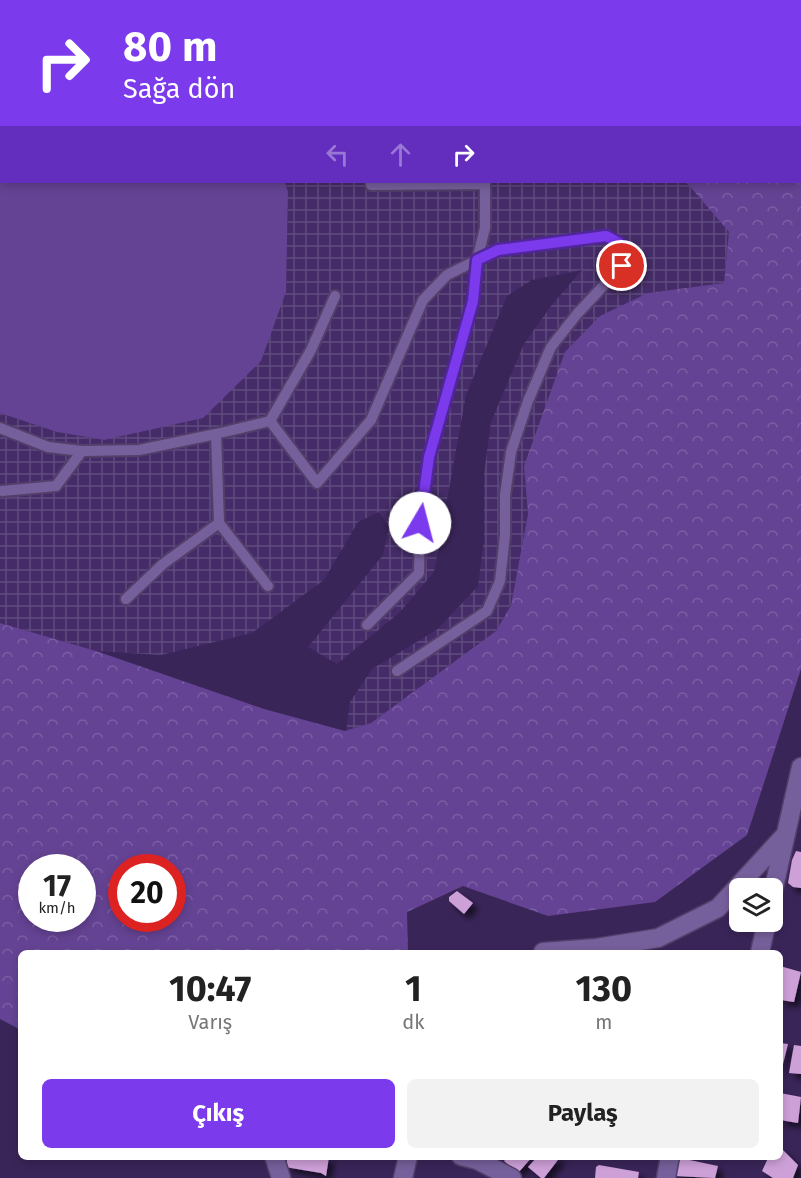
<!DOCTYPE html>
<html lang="tr">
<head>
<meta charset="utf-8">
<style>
  body { margin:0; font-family:"Fira Sans",sans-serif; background:#f2f2f2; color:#222; height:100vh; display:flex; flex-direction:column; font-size:22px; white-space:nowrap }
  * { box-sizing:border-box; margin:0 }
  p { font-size:20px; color:#767676 }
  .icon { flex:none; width:33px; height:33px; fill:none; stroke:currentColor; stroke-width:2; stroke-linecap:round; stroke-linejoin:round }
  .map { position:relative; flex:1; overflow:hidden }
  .sheet { position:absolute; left:18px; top:950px; width:765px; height:210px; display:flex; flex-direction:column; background:#fff; border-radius:9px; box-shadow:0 3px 9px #0003 }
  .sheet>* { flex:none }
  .guide { position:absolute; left:0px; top:0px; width:801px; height:183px; box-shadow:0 3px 9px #0003; background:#7c3aed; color:#fff; overflow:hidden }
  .buttons { position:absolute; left:729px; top:878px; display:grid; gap:12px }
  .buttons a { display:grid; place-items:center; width:54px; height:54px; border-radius:9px; background:#fff; box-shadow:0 3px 9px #0003; font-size:30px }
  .speed { position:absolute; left:18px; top:854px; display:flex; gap:12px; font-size:30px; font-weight:700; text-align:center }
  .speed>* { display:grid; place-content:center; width:78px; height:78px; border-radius:50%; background:#fff; box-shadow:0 3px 9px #0003; line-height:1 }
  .speed small { font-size:15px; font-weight:400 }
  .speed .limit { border:9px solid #d22; background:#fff; color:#111 }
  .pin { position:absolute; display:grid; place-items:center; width:51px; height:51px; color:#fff; margin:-26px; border:3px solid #fff; border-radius:50%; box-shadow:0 2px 6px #0007 }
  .me { position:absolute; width:66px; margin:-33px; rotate:8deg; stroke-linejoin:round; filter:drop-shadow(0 0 4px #0008) }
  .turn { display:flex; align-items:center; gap:21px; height:126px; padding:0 24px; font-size:27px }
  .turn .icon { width:78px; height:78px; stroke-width:2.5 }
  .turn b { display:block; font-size:42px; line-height:51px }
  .lanes { display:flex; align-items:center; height:57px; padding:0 24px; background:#0003; justify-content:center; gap:30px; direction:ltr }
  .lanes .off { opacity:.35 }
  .eta { display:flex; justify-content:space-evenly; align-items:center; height:102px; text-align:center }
  .eta b { font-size:36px; font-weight:700; line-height:42px }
  .action { display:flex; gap:12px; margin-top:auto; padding:12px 24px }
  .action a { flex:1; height:69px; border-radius:9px; background:#7c3aed; color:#fff; font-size:24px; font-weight:700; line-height:69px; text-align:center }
  .action a+a { background:#f2f2f2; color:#222 }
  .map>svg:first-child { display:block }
</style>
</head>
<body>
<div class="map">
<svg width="801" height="1178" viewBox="0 0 801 1178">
  <defs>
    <pattern id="industrial-grid" width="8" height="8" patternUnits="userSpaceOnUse" patternTransform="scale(1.5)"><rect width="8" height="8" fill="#452c68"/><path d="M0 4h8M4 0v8" fill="none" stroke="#604b7e"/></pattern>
    <pattern id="forest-crowns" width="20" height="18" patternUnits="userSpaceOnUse" patternTransform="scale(1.5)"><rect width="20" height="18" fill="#654394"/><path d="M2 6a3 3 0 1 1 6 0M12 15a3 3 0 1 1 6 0" fill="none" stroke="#7b5ea4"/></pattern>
    <filter id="shadow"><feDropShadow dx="5.5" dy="5.5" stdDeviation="3" flood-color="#0009"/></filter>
  </defs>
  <rect width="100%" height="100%" fill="#3a2559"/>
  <path fill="url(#industrial-grid)" d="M244 0H516L517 1 245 2Z
    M285 182H686L729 232 724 283 648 293 524 466 528 514 511 604 496 631 371 723 346 731 350 702 372 669 438 629 478 586 484 539V474L491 422 524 344 551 306 582 270 532 280 507 296 466 395 434 572 399 613 337 664 308 647 383 555 389 526 379 512 358 522 324 580 252 633 161 655 96 651 0 623V413L57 432 104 440 286 292 288 192Z"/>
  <path fill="#654394" d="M0 0H244L245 1 2 2V182H285L288 192 286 292 261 361 203 418 104 440 57 432 0 413Z"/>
  <path fill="url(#forest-crowns)" fill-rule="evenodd" d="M516 0H801V669L747 835 655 902 548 916 463 886 407 912 408 952H21V1030L0 1019V623L96 651 264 709 345 731 371 723 496 631 511 605 528 514 524 466 565 352 600 316 648 293 724 283 729 232 686 182H800V2ZM32 867H82V918H32ZM122 867H172V918H122Z"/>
  <path fill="#cea0d8" filter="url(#shadow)" d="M796 851 801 852V888L793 887 788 883 792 860Z
    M457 891 473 903 464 914 449 901V897Z
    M780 966 801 972 794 1002 780 1000Z
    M780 1043 788 1044 781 1072H780Z
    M794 1045 801 1046V1074L789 1073Z
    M780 1093 801 1097 798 1123 780 1120Z
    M780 1147 798 1165 793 1178H773L762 1171 769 1156H780Z
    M288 1156 329 1157 326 1176 321 1173 285 1167Z
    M508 1156H533L518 1173 504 1161Z
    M538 1156H561L544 1178H541L528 1167Z
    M680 1158 718 1166 715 1178 675 1176Z
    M599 1165 639 1172 638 1178H595L596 1167Z"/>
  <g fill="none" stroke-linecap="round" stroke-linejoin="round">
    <defs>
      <path id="lane" d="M371 182V185L485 184
        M270 421 317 483 371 420 423 300 447 275 477 260 485 228V182
        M0 428 48 447 82 451
        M216 434 270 421 311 350 335 296
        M2 491 56 486 82 451 139 450 216 434 219 523 268 586
        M126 599 163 564 219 523
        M367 625 419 573 420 523 429 457 473 301 477 260 498 250 606 236 619 243 626 254 622 266 577 314 551 347 528 401 511 452 505 495V535L500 581 487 611 397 671"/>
      <path id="street" d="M772 896 801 767
        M543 952 596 948 658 938 718 908 786 834
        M760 952 767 921
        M274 1156 281 1178
        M461 1156 477 1160 512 1178
        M403 1178 408 1156
        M666 1178 670 1156"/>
    </defs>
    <use href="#lane" stroke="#533f6a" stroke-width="14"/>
    <use href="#street" stroke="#533f6a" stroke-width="21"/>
    <use href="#lane" stroke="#76609b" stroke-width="10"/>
    <use href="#street" stroke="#76609b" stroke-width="18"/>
  </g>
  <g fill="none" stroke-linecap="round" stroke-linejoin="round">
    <defs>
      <path id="route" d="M420 523 429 457 473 301 477 260 498 250 606 236 619 243 626 254 622 266"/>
    </defs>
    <use href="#route" stroke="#51269a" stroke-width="15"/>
    <use href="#route" stroke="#7c3aed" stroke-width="10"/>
  </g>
</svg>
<div class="buttons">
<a><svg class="icon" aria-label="layers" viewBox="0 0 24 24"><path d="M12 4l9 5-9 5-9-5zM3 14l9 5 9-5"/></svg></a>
</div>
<div class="speed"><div>17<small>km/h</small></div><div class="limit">20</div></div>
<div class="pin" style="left:622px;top:266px;background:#d93025"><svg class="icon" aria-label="arrive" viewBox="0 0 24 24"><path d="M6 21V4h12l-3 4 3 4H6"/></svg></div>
<svg class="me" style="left:420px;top:523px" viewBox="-20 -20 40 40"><circle r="19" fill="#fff"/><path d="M0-13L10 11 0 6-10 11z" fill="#7c3aed"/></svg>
<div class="guide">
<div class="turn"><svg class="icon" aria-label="right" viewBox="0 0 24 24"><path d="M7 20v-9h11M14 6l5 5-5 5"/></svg><div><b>80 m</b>Sağa dön</div></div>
<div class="lanes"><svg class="icon off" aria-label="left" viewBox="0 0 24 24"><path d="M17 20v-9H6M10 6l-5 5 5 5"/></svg><svg class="icon off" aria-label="ahead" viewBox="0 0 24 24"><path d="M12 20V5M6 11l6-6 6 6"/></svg><svg class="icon" aria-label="right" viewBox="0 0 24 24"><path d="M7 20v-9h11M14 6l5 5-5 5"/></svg></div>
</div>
<section class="sheet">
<div class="eta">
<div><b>10:47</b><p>Varış</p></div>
<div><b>1</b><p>dk</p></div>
<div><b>130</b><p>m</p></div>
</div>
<div class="action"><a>Çıkış</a><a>Paylaş</a></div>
</section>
</div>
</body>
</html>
